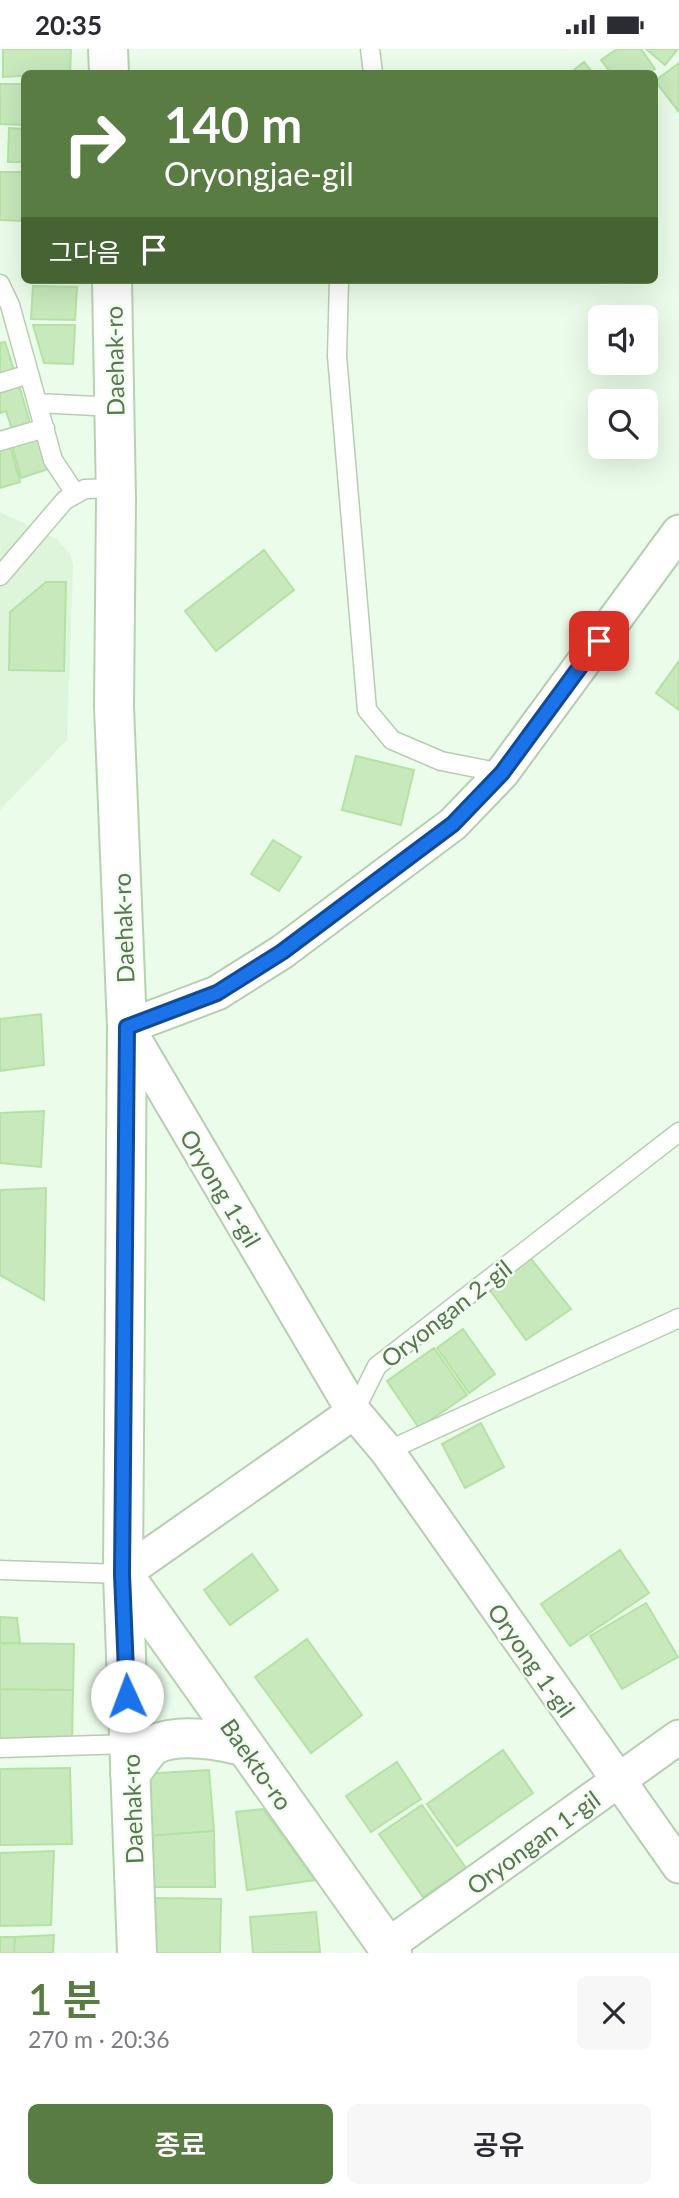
<!DOCTYPE html>
<html lang="ko">
<head>
<meta charset="utf-8">
<style>
  body { margin:0; font-family:Lato,"Noto Sans KR",sans-serif; background:#f7f7f7; color:#2b2b33; height:100vh; display:flex; flex-direction:column; font-size:26px; white-space:nowrap }
  * { box-sizing:border-box; margin:0 }
  p { font-size:23px; color:#7c7c81 }
  .icon { flex:none; width:38px; height:38px; fill:none; stroke:currentColor; stroke-width:2; stroke-linecap:round; stroke-linejoin:round }
  .map { position:relative; height:1904px; overflow:hidden }
  .sheet { display:flex; flex-direction:column; background:#fff; flex:1 }
  .sheet>* { flex:none }
  .top-card { position:absolute; left:21px; top:21px; width:637px; height:214px; border-radius:10px; box-shadow:0 7px 28px #0002; background:#587c42; color:#fff; overflow:hidden }
  .buttons { position:absolute; left:588px; top:256px; display:grid; gap:14px }
  .buttons a { display:grid; place-items:center; width:70px; height:70px; border-radius:10px; background:#fff; box-shadow:0 7px 28px #0002; font-size:35px }
  .pin { position:absolute; display:grid; place-items:center; width:60px; height:60px; color:#fff; margin:-30px; border-radius:14px; box-shadow:0 4px 10px #0006 }
  .me { position:absolute; width:77px; margin:-38px; rotate:358deg; stroke-linejoin:round; filter:drop-shadow(0 0 5px #0008) }
  .turn { display:flex; align-items:center; gap:24px; height:147px; padding:0 28px; font-size:32px }
  .turn .icon { width:91px; height:91px; stroke-width:2.5 }
  .turn b { display:block; font-size:49px; line-height:60px }
  .then { display:flex; align-items:center; height:66px; padding:0 28px; background:#0003; gap:14px; font-size:26px }
  .round { display:grid; place-items:center; flex:none; width:74px; height:74px; border-radius:10px; background:#f7f7f7 }
  .summary { display:flex; align-items:center; justify-content:space-between; height:119px; padding:0 28px }
  h1 { font-size:42px; font-weight:600; line-height:52px; color:#587c42 }
  .primary-button { display:flex; gap:14px; margin-top:auto; padding:14px 28px }
  .primary-button a { flex:1; height:80px; border-radius:10px; background:#587c42; color:#fff; font-size:28px; font-weight:600; line-height:80px; text-align:center }
  .primary-button a+a { background:#f7f7f7; color:#2b2b33 }
  .status { display:flex; justify-content:space-between; align-items:center; height:49px; padding:0 35px; background:#fff; direction:ltr }
  .status svg { height:19px; fill:currentColor }
  .map>svg:first-child { display:block }
</style>
</head>
<body>
<div class="status"><b>20:35</b><svg viewBox="0 0 49 12"><path d="M0 12V9h3v3zM5 12V6h3v6zM10 12V3h3v9zM15 12V0h3v12zM26 1h20v11H26zM47 4h2v5h-2z"/></svg></div>
<div class="map">
<svg width="679" height="1904" viewBox="0 0 679 1904">
  <rect width="100%" height="100%" fill="#ebfcea"/>
  <path fill="#def5dc" d="M0 463 57 490 70 505 73 515 67 691 0 761Z"/>
  <path fill="#c7e9bc" stroke="#b4e2a4" stroke-width="2" d="M3 0H71L70 24 3 28Z
    M617 0H641L655 20 649 24H611L601 11Z
    M646 0H678L665 16Z
    M584 13 593 24H570Z
    M679 14V63L655 32Z
    M0 35H24V76L0 75Z
    M9 79 24 80V113H8Z
    M0 123H24V172L0 171Z
    M33 237 77 238 75 271 31 270Z
    M33 276H75L73 315 44 314Z
    M5 293 14 321 0 326V294Z
    M19 336 31 377 13 383 6 362 0 364V342Z
    M37 384 48 420 21 429 11 392Z
    M9 393 20 433 0 439V396Z
    M264 501 294 541 216 602 185 562Z
    M46 533H66L64 622 9 621 10 563Z
    M679 612V661L656 644Z
    M356 707 414 721 401 776 342 761Z
    M273 791 301 808 279 842 251 825Z
    M41 965 44 1016 0 1022V970Z
    M44 1062 41 1118 0 1114V1064Z
    M46 1139 44 1251 0 1226V1141Z
    M528 1206 571 1260 526 1291 487 1237Z
    M463 1280 495 1325 469 1344 437 1299Z
    M434 1299 467 1346 419 1379 387 1332Z
    M481 1374 504 1418 465 1439 442 1395Z
    M620 1501 649 1544 570 1597 541 1555Z
    M252 1505 278 1541 230 1576 204 1541Z
    M646 1554 678 1608 622 1640 590 1587Z
    M0 1568 17 1569 20 1594H0Z
    M307 1590 362 1666 311 1704 255 1628Z
    M0 1594 74 1595 73 1641 0 1640Z
    M0 1640 73 1641 72 1693 0 1692Z
    M503 1701 533 1744 457 1797 427 1755Z
    M397 1713 421 1750 371 1783 346 1747Z
    M70 1719 72 1795 0 1796V1720Z
    M209 1721 214 1782 146 1787 142 1725Z
    M422 1756 466 1819 423 1848 379 1785Z
    M263 1760 315 1831 247 1841 236 1763Z
    M214 1782 215 1838H149L146 1787Z
    M54 1802 51 1876 0 1877V1804Z
    M155 1849 221 1850 220 1904H154Z
    M316 1863 320 1903 253 1904 250 1868Z
    M54 1886 53 1904H14L15 1888Z
    M0 1888H15L14 1904H0Z"/>
  <g fill="none" stroke-linecap="round" stroke-linejoin="round">
    <defs>
      <path id="lane" d="M370 0 373 24
        M339 231 337 307 367 661 392 691 441 712 502 724
        M0 235 10 256 53 411 75 444
        M0 334 29 325
        M38 354 114 358
        M0 392 45 379
        M0 527 65 451 85 440 116 439
        M354 1363 377 1317 679 1083
        M387 1402 679 1269
        M0 1521 123 1525
        M0 1699 129 1695"/>
      <path id="street" d="M679 483 502 724 453 775 282 903 217 944 127 978 354 1363 387 1402 679 1817
        M123 1525 354 1363
        M387 1897 679 1688"/>
      <path id="secondary" d="M108 0 109 24
        M112 231 116 451 114 658 127 978 123 1525 137 1904
        M123 1525 392 1904
        M130 1725C137 1717 147 1700 156 1695 179 1684 223 1691 245 1698"/>
    </defs>
    <use href="#lane" stroke="#b6ceb0" stroke-width="21"/>
    <use href="#street" stroke="#b6ceb0" stroke-width="37"/>
    <use href="#secondary" stroke="#b6d3b0" stroke-width="42"/>
    <use href="#lane" stroke="#fff" stroke-width="18"/>
    <use href="#street" stroke="#fff" stroke-width="33"/>
    <use href="#secondary" stroke="#fff" stroke-width="38"/>
  </g>
  <g fill="none" stroke-linecap="round" stroke-linejoin="round">
    <defs>
      <path id="route" d="M127 1647 122 1525 127 978 217 944 282 903 453 775 502 724 599 592"/>
    </defs>
    <use href="#route" stroke="#114b97" stroke-width="18"/>
    <use href="#route" stroke="#1a73e8" stroke-width="12"/>
  </g>
  <g text-anchor="middle" dominant-baseline="central" stroke-width="5" stroke-linejoin="round" paint-order="stroke">
    <g font-size="24" fill="#59764e" stroke="#f1fef1">
      <text transform="translate(114 312) rotate(-91)">Daehak-ro</text>
      <text transform="translate(123 879) rotate(-92)">Daehak-ro</text>
      <text transform="translate(221 1139) rotate(59)">Oryong 1-gil</text>
      <text transform="translate(446 1264) rotate(-38)">Oryongan 2-gil</text>
      <text transform="translate(532 1611) rotate(55)">Oryong 1-gil</text>
      <text transform="translate(257 1715) rotate(55)">Baekto-ro</text>
      <text transform="translate(132 1760) rotate(-92)">Daehak-ro</text>
      <text transform="translate(533 1793) rotate(-36)">Oryongan 1-gil</text>
    </g>
  </g>
</svg>
<div class="buttons">
<a><svg class="icon" aria-label="sound" viewBox="0 0 24 24"><path d="M4 9h4l5-4v14l-5-4H4zM17 9q2 3 0 6"/></svg></a>
<a><svg class="icon" aria-label="search" viewBox="0 0 24 24"><circle cx="10" cy="10" r="6"/><path d="M15 15l6 6"/></svg></a>
</div>
<div class="pin" style="left:599px;top:592px;background:#d93025"><svg class="icon" aria-label="arrive" viewBox="0 0 24 24"><path d="M6 21V4h12l-3 4 3 4H6"/></svg></div>
<svg class="me" style="left:127px;top:1647px" viewBox="-20 -20 40 40"><circle r="19" fill="#fff"/><path d="M0-13L10 11 0 6-10 11z" fill="#1a73e8"/></svg>
<div class="top-card">
<div class="turn"><svg class="icon" aria-label="right" viewBox="0 0 24 24"><path d="M7 20v-9h11M14 6l5 5-5 5"/></svg><div><b>140 m</b>Oryongjae-gil</div></div>
<div class="then">그다음<svg class="icon" aria-label="arrive" viewBox="0 0 24 24"><path d="M6 21V4h12l-3 4 3 4H6"/></svg></div>
</div>
</div>
<section class="sheet">
<div class="summary"><div><h1>1 분</h1><p>270 m · 20:36</p></div><a class="round"><svg class="icon" aria-label="close" viewBox="0 0 24 24"><path d="M6 6l12 12M18 6L6 18"/></svg></a></div>
<div class="primary-button"><a>종료</a><a>공유</a></div>
</section>
</body>
</html>
